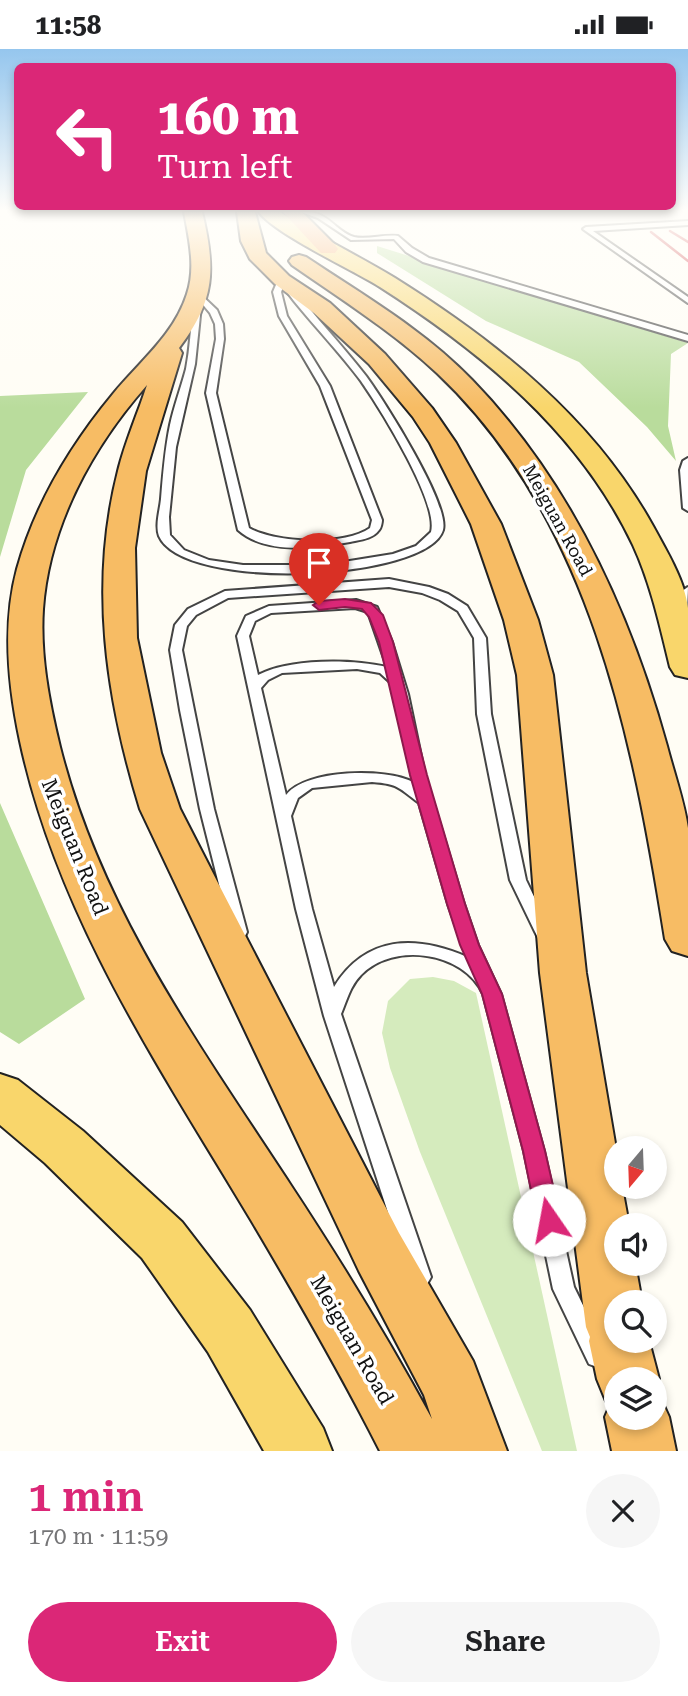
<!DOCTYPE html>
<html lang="en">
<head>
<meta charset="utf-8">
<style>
  body { margin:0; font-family:"Roboto Serif",serif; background:#f6f6f6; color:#202124; height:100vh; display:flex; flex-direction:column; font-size:26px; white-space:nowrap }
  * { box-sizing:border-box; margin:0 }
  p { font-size:23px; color:#757577 }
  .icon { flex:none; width:38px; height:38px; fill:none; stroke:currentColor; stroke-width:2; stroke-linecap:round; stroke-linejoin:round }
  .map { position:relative; height:1402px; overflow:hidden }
  .details { display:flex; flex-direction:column; background:#fff; flex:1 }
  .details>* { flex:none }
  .hud { position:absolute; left:14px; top:14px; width:662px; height:147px; border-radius:10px; box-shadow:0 4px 10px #0003; background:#db2777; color:#fff; overflow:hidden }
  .needle { width:46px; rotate:199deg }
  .tools { position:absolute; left:604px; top:1087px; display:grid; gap:14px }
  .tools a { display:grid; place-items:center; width:63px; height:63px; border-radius:50%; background:#fff; box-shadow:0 4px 10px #0003; font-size:35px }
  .pin { position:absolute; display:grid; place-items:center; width:60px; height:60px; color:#fff; margin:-72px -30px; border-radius:50% 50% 50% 0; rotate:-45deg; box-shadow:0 0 7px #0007 }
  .pin .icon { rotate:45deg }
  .me { position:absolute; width:77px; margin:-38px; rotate:348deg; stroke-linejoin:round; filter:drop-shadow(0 0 5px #0008) }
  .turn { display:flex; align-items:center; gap:24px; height:147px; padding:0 28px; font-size:32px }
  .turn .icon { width:91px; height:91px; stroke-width:2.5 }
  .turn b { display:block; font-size:49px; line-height:60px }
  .round { display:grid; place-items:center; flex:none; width:74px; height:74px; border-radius:37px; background:#f6f6f6 }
  .overview { display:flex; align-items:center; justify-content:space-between; height:119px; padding:0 28px }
  h1 { font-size:42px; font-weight:600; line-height:52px; color:#db2777 }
  .cta { display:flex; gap:14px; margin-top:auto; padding:14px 28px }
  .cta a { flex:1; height:80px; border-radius:42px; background:#db2777; color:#fff; font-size:28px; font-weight:600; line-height:80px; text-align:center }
  .cta a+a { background:#f6f6f6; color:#202124 }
  .status { display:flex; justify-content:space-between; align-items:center; height:49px; padding:0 35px; background:#fff; direction:ltr }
  .status svg { height:19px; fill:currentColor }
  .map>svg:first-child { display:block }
</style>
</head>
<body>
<div class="status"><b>11:58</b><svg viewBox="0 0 49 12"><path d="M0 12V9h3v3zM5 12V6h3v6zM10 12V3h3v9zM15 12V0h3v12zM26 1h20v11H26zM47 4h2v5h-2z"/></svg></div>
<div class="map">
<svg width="688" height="1402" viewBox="0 0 688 1402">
  <rect width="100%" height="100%" fill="#fffdf5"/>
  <path fill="#d5ebbd" d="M433 928 454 932 476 944 577 1402H542L420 1103 390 1019 382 984 388 952 410 930Z"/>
  <path fill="#b9dc9c" d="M377 197 688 294 671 305 668 377 676 412 647 378 579 313 486 272 377 204Z
    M88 343 26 421 0 508V347Z
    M0 754 85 950 19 995 0 983Z"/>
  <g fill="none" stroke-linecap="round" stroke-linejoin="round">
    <defs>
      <path id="service" d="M301 163C329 161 334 182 354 188 367 191 385 185 398 187L412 199 429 209 688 286V292L423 213 406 203 394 190 351 191 318 169Z
        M688 172V176L593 182 688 248V254L583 180 586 178Z
        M282 229 286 231 281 243 287 267 330 337 382 471C382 473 381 479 379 481 373 490 359 491 350 493 316 499 266 506 238 481L206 344 216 290 215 275 210 264 194 245 198 243 217 261 223 275 224 290 216 344 249 479C275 494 345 497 370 479L372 471 320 337 279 267 273 243 278 231Z
        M285 237H291C315 268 342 296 366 327 383 350 450 455 443 481 428 532 183 543 159 487 155 476 160 461 161 450 163 425 165 400 170 376 174 357 181 339 186 320 190 299 191 278 193 257L197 255 201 257 195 315 176 398 169 468 170 486 184 501 209 511 243 516H325L393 505 416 497 431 483C439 453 379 358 361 332 340 304 316 279 294 252L284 239Z
        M688 409V462L683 459 680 421 683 412Z
        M389 530 429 538 448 545 467 557 486 589 491 665 526 831 552 885 550 889 544 891 538 889 510 831 477 665 474 589 458 562 440 551 422 544 389 538 228 549 196 566 187 577 182 601 194 661 214 760 247 883 245 887H233L231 883 200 760 180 661 170 601 175 576 188 560 225 542Z
        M688 538 687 568 685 571H677L675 568 682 542Z
        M356 551 377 558 392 593 408 645 425 726 464 855 478 896 501 945 544 1102 574 1238 608 1307 605 1315 597 1318 589 1315 553 1240 524 1102 483 945C465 903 393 892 361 926 350 937 347 951 341 965L431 1228 427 1235 420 1238 413 1235 409 1228 324 967 296 860 237 587 246 567 269 557ZM355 559 368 563 387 618C352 610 290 609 258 626L249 587 255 572 271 564ZM357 620 380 624 392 635 413 733C386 719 306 720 286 746L261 639 268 631 282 624ZM372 733C399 735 399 739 419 754L448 855 467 908C416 886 366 886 334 938L312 860 291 767 298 749 312 739Z"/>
      <path id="primary" d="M259 163H280C317 187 357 206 395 229 497 293 594 370 653 477 666 501 685 532 688 559 688 582 688 606 688 629L675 626 670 618C660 577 651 535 633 496 580 384 483 304 380 238 353 221 275 185 259 163Z
        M0 1025 18 1031 83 1082 182 1173 250 1261 323 1379 332 1402H264L208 1303 142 1209 45 1114 0 1076Z"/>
      <path id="trunk" d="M184 163H202C216 220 215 252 179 299L182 304 146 422 135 499 137 589 161 704 180 760 219 836 399 1184 473 1312 507 1402H380C340 1323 296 1247 251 1171 160 1019 58 869 20 692 8 636 2 576 17 520 35 455 70 397 113 345 139 313 174 286 187 245 196 219 189 190 184 163ZM147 336C138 364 125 393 118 422 89 536 106 649 140 760L359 1222 424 1346 432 1370C388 1289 340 1211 290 1135 199 996 101 861 60 698 49 653 40 606 43 560 49 476 93 397 147 336Z
        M237 163H255L266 204 289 227 330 254 385 305 432 359 456 394 501 475 538 571 553 626 586 924 616 1100V1138H622L629 1176H616V1214H635L642 1253H616V1292H649L659 1330 654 1341V1330H616V1368H654V1344L659 1346 669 1368 676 1402H612L605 1368 611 1354 606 1352 597 1330 589 1292 590 1288 586 1278 540 924 517 626 504 571 471 475 430 394 413 368 369 315 314 264 275 235 250 210 241 192Z
        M299 206 306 208C363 246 424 281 472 331 570 432 630 563 667 697 674 724 684 752 688 779 688 816 688 868 688 907L672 902 665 890C633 690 591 469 437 324 393 283 341 250 292 216L289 212 292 208Z"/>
      <path id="motorway" d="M283 163H302L335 196 338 200 335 204H321Z"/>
    </defs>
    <use href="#service" stroke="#444" stroke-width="4"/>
    <use href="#primary" stroke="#222" stroke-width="4"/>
    <use href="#trunk" stroke="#222" stroke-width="4"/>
    <use href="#motorway" stroke="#222" stroke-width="4"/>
    <use href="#service" fill="#fff" fill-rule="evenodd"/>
    <use href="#primary" fill="#f9d66b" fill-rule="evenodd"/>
    <use href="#trunk" fill="#f7bc64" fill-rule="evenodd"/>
    <use href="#motorway" fill="#f5a25d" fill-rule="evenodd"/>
    <path stroke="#c4262e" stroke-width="2.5" d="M670 182 688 193
      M651 183 688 212"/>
  </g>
  <linearGradient id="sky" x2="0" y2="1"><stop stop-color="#95c6ee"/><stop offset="0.45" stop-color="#fffefa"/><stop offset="1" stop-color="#fffefa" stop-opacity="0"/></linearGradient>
  <rect width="688" height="359" fill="url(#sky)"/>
  <path fill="#db2777" stroke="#8e194d" stroke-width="2" d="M345 550 371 554 383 566 393 593 427 726 465 855 479 896 502 945 545 1102 561 1171 557 1179 549 1182 541 1179 537 1171 523 1102 482 945 460 896 447 855 410 726 379 593 369 568 362 560 345 558 319 561 313 556 319 552Z"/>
  <g text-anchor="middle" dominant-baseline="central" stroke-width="7" stroke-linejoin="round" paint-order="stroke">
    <g font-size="18" fill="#111" stroke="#fff">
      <text transform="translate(558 471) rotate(61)">Meiguan Road</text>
    </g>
    <g font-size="21" fill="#111" stroke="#fff">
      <text transform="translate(75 798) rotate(68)">Meiguan Road</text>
      <text transform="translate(352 1291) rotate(60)">Meiguan Road</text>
    </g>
  </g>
</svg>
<div class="tools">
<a><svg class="needle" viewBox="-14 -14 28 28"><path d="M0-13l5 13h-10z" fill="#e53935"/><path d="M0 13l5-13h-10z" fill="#757577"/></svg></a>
<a><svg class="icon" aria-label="sound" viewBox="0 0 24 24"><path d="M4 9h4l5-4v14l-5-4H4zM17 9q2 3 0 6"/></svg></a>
<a><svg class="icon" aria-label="search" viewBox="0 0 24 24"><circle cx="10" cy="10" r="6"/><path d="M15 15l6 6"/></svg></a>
<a><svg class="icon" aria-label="layers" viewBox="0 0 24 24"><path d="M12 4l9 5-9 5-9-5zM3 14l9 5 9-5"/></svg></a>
</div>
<div class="pin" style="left:319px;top:556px;background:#d93025"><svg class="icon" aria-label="arrive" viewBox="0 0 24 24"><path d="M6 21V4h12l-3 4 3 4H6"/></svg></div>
<svg class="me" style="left:549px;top:1171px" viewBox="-20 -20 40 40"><circle r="19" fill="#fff"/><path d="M0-13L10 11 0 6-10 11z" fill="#db2777"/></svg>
<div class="hud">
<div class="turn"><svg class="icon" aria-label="left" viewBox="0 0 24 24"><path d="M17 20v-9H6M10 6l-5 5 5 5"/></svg><div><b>160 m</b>Turn left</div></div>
</div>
</div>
<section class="details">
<div class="overview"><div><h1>1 min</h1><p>170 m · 11:59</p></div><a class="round"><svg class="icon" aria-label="close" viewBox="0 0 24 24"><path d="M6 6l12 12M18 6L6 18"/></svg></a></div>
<div class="cta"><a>Exit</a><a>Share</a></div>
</section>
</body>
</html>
